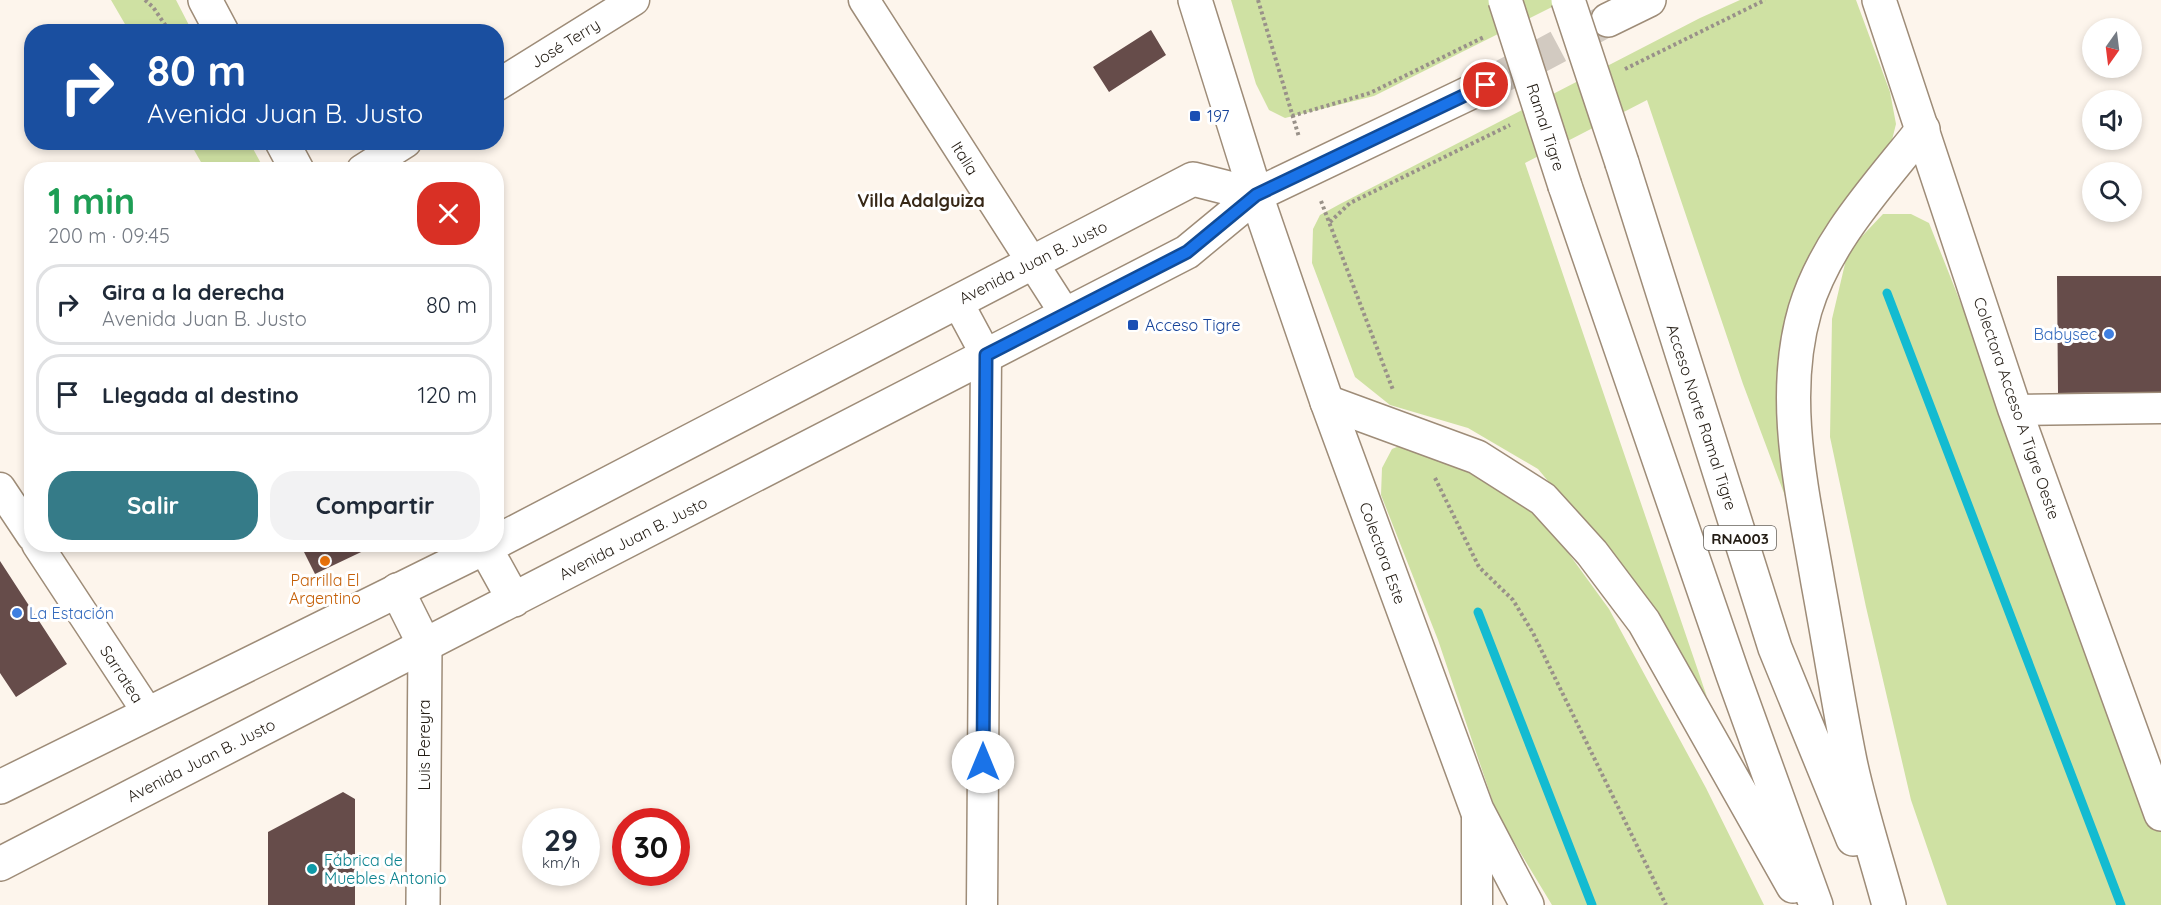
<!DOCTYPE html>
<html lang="es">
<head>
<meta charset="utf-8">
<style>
  body { margin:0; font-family:Quicksand,sans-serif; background:#f2f2f3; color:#1f2937; height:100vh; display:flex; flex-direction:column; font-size:22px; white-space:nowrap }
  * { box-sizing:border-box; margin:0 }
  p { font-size:20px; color:#747a83 }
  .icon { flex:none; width:33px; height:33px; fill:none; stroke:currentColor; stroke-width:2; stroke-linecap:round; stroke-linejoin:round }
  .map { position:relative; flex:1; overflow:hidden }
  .sheet { position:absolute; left:24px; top:162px; width:480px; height:390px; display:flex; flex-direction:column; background:#fff; border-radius:24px; box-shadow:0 3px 9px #0003 }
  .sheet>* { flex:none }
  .top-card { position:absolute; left:24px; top:24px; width:480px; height:126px; border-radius:24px; box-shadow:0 3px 9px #0003; background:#1a4fa0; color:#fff; overflow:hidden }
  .needle { width:39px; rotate:194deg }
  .controls { position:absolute; left:2082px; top:18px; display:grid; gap:12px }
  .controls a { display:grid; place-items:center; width:60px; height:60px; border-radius:50%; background:#fff; box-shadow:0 3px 9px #0003; font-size:30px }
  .speed { position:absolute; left:522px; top:808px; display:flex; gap:12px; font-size:30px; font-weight:700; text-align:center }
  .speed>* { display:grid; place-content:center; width:78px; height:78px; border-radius:50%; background:#fff; box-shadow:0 3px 9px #0003; line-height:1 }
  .speed small { font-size:15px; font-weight:400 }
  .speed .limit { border:9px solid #d22; background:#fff; color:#111 }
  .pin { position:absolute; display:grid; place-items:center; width:51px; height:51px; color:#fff; margin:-26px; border:3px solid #fff; border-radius:50%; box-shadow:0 2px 6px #0007 }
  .me { position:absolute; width:66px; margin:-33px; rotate:0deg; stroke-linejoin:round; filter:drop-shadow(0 0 4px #0008) }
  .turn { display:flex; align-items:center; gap:21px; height:126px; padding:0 24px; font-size:27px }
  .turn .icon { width:78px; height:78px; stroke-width:2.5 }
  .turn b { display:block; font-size:42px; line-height:51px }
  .round { display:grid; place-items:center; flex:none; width:63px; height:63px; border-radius:24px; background:#f2f2f3 }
  .head { display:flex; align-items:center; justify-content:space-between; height:102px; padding:0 24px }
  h1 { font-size:36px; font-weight:700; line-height:45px; color:#1e9e55 }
  .button { display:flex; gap:12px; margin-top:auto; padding:12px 24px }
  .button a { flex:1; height:69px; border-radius:24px; background:#357b88; color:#fff; font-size:24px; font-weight:700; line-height:69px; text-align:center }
  .button a+a { background:#f2f2f3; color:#1f2937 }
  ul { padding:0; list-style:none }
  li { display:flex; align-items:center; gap:18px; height:81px; margin:0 12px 9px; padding:0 12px; border:3px solid #e0e1e3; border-radius:24px }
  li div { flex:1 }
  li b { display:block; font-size:22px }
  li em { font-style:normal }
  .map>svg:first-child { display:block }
</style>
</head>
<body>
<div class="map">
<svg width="2161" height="905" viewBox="0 0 2161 905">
  <rect width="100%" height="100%" fill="#fdf5ec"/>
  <path fill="#cfe1a3" d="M111 0H176L192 31H129Z
    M1231 0H1566L1374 96 1285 118 1269 110 1256 84Z
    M1740 0H1856L1890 92 1896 124 1888 156 1798 308 1803 544 1743 384 1647 100 1525 163 1707 697 1595 537 1538 469 1468 428 1390 405 1355 377 1312 263 1313 229 1320 215 1340 204 1700 18Z
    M190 143H250L264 169H205Z
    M1883 214H1911L1929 223 2161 808V905H1947L1911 800 1866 607 1830 437 1832 319 1848 251Z
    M1404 444 1495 478 1548 525 1609 609 1706 788 1764 905H1552L1497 814 1438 640 1381 495 1382 468 1392 449Z"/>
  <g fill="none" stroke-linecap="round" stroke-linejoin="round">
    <path stroke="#13bbd1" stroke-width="9" d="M1887 293 2121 905
      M1478 612 1592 905"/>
  </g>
  <path fill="#664c4a" d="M1151 30 1166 55 1109 92 1093 67Z
    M2057 276H2161V392L2058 393Z
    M310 544H378L315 574 302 548Z
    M0 561 67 664 16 697 0 673Z
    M343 792 355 799V905H268V832Z"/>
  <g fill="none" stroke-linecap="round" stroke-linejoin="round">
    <path stroke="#d2cac1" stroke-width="33" stroke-dasharray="33 16" stroke-linecap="butt" d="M1486 85 1604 22"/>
    <defs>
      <path id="minor" d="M864 0 1066 315
        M496 86 634 0
        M362 170 406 142
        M957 301 986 355 982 905
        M2015 410 2161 408
        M0 488 32 536
        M37 544 148 713
        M1477 905V810"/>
      <path id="tertiary" d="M1195 0 1256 195 1327 402 1477 810 1527 905
        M1879 0 2015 410 2161 814
        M397 590 425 646 423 905"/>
      <path id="secondary" d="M205 0 222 32
        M1608 20 1649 0
        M282 142 297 170
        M496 542 1193 179 1256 195
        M483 544 514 600
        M0 787 492 544
        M0 864 1187 252 1256 195 1486 85"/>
      <path id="motorway" d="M1622 163 1775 648 1853 839
        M1565 186 1733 675 1816 905
        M1327 402 1477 457 1543 499 1592 553 1644 622 1793 886
        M1889 905C1876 857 1860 809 1850 761 1838 702 1829 642 1818 583 1803 494 1779 399 1805 310 1826 240 1879 185 1923 129"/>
    </defs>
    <use href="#minor" stroke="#9e8c78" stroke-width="33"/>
    <use href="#tertiary" stroke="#9e8c78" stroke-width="36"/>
    <use href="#secondary" stroke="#9e8c78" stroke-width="36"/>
    <use href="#motorway" stroke="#9e8c78" stroke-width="36"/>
    <path stroke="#999189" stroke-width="4" stroke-dasharray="3 3" stroke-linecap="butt" d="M145 0 153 7 170 32
      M1258 0 1299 137
      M1625 69 1765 0
      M1292 116 1370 93 1484 37
      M1321 201 1393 390
      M1330 222 1350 203 1510 125
      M1435 478 1479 567 1513 600 1533 633 1666 905"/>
    <use href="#minor" stroke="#fff" stroke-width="30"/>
    <use href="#tertiary" stroke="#fff" stroke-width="33"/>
    <use href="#secondary" stroke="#fff" stroke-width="33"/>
    <use href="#motorway" stroke="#fff" stroke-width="33"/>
    <defs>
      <path id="motorway-bridge" d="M1505 0 1565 186
        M1568 0 1622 163"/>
    </defs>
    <use href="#motorway-bridge" stroke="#9e8c78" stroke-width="36" stroke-linecap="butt"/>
    <use href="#motorway-bridge" stroke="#fff" stroke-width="33"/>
  </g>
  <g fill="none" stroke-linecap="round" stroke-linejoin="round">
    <defs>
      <path id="route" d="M983 762 986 355 1187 252 1256 195 1486 85"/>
    </defs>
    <use href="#route" stroke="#114b97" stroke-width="15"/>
    <use href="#route" stroke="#1a73e8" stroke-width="10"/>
  </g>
  <g fill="#1a4fb4" stroke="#fff" stroke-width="2">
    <rect x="1189" y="110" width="12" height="12" rx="3"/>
    <rect x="1127" y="319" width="12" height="12" rx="3"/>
  </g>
  <g fill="#3f7fe0" stroke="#fff" stroke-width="2">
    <circle cx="2109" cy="334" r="6"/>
    <circle cx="17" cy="613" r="6"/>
  </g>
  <circle fill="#e8710a" stroke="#fff" stroke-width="2" cx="325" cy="561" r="6"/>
  <circle fill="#0f9aa8" stroke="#fff" stroke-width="2" cx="312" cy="869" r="6"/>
  <g text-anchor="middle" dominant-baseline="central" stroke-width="6" stroke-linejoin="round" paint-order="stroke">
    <rect fill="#fff" stroke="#66615b" stroke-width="1.5" x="1704" y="526" width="72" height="24" rx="4.5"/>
    <g font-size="15" font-weight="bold" fill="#241d15">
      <text x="1740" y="538">RNA003</text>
    </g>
    <g font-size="16" fill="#241d15" stroke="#fff">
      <text transform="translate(565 43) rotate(-32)">José Terry</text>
      <text transform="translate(1546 127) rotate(72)">Ramal Tigre</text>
      <text transform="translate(965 158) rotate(58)">Italia</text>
      <text transform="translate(1033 262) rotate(-27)">Avenida Juan B. Justo</text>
      <text transform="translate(2017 408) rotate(71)">Colectora Acceso A Tigre Oeste</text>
      <text transform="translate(1702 417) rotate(72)">Acceso Norte Ramal Tigre</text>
      <text transform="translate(633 538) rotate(-27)">Avenida Juan B. Justo</text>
      <text transform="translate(1383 553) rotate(70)">Colectora Este</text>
      <text transform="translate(122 674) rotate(57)">Sarratea</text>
      <text transform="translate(424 745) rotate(-90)">Luis Pereyra</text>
      <text transform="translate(201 760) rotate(-27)">Avenida Juan B. Justo</text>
    </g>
    <g font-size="16" fill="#164399" stroke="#fff" text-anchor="start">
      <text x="1207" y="116">197</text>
      <text x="1145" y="325">Acceso Tigre</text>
    </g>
    <g font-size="16" fill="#366cbe" stroke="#fff" text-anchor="end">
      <text x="2097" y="334">Babysec</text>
      <text x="29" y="613" text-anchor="start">La Estación</text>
    </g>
    <g font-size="16" fill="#c56008" stroke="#fff">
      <text x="325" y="580">Parrilla El<tspan x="325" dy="18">Argentino</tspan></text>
    </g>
    <g font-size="16" fill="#0d838f" stroke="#fff" text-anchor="start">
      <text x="324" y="860">Fábrica de<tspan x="324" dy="18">Muebles Antonio</tspan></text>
    </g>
    <g font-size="18" font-weight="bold" fill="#372817" stroke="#fff">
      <text x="921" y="200">Villa Adalguiza</text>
    </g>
  </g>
</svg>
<div class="controls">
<a><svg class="needle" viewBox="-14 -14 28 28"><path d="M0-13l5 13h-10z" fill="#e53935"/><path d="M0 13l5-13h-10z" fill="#747a83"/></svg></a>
<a><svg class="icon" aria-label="sound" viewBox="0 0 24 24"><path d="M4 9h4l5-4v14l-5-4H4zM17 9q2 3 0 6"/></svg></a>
<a><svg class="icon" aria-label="search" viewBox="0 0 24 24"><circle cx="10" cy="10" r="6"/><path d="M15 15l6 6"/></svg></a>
</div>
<div class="speed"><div>29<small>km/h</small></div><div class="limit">30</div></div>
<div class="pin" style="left:1486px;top:85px;background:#d93025"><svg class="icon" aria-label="arrive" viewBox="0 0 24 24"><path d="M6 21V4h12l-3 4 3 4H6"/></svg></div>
<svg class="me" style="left:983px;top:762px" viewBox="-20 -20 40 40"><circle r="19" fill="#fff"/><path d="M0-13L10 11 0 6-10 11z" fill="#1a73e8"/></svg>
<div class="top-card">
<div class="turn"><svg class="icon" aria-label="right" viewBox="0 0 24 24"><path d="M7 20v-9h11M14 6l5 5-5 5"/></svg><div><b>80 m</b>Avenida Juan B. Justo</div></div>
</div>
<section class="sheet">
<div class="head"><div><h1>1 min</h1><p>200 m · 09:45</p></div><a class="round" style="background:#d93025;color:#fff"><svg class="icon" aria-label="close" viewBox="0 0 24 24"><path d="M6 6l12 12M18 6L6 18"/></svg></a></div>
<ul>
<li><svg class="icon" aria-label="right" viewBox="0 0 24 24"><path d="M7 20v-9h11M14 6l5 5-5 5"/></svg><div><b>Gira a la derecha</b><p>Avenida Juan B. Justo</p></div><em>80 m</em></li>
<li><svg class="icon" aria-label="arrive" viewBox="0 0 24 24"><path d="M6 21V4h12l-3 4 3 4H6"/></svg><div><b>Llegada al destino</b></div><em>120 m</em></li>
</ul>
<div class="button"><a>Salir</a><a>Compartir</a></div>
</section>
</div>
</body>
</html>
